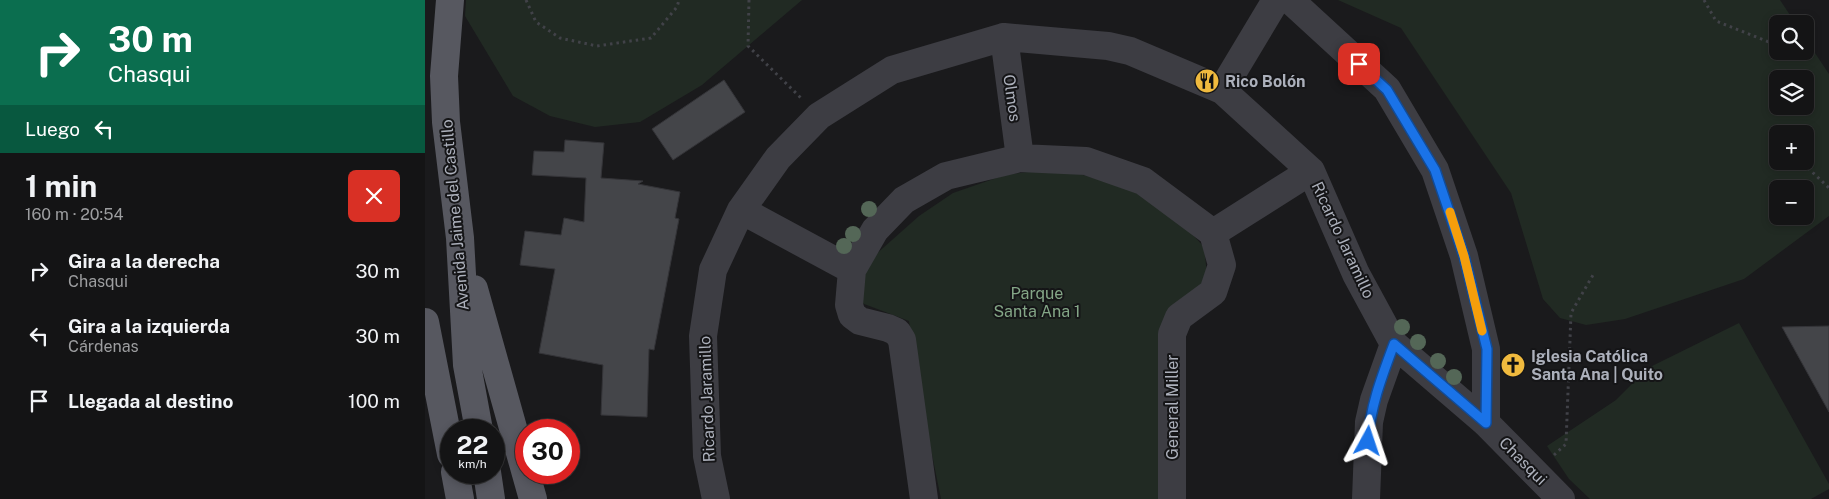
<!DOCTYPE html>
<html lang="es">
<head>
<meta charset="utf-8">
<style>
  body { margin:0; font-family:"Public Sans",sans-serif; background:#212122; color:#f1f3f6; height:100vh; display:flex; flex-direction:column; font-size:19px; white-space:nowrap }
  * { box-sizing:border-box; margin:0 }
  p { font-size:16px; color:#9d9ea0 }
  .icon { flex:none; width:28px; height:28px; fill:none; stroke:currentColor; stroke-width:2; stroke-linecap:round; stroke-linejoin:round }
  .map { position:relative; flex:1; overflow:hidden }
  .side { display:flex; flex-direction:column; background:#141415; width:425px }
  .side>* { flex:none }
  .guide { background:#0b6e4f; color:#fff; overflow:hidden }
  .controls { position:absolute; left:1344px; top:15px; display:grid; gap:10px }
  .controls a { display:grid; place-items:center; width:45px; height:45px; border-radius:8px; background:#141415; box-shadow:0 2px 8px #0003,0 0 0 1px #333334; font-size:25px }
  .speed { position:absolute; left:15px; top:419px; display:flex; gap:10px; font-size:25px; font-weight:700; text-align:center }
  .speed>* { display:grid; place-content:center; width:65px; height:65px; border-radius:50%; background:#141415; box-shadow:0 2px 8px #0003,0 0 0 1px #333334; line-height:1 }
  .speed small { font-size:12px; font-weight:400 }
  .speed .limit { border:8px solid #d22; background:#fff; color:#111 }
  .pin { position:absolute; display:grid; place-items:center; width:42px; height:42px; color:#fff; margin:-21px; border-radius:10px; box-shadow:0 2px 8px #0006 }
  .me { position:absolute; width:55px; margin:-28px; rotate:5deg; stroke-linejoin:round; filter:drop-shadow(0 0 4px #0008) }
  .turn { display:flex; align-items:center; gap:18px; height:105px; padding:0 25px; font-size:22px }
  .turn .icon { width:65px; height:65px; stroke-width:2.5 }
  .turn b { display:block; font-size:35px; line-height:42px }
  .then { display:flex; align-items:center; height:48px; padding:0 25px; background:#0003; gap:10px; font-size:19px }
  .round { display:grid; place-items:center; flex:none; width:52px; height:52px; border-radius:8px; background:#212122 }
  .overview { display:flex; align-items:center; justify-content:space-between; height:85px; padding:0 25px }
  h1 { font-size:30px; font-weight:700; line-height:38px }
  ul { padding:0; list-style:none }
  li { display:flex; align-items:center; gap:15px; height:65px; padding:0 25px }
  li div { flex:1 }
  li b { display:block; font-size:19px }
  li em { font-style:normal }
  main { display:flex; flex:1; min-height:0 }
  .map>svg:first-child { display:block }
</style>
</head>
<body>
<main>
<section class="side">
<div class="guide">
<div class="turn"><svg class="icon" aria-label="right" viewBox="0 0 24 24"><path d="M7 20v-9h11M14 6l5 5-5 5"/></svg><div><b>30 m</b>Chasqui</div></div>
<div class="then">Luego<svg class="icon" aria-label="left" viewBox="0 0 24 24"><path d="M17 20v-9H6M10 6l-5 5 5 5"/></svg></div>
</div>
<div class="overview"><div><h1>1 min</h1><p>160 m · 20:54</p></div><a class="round" style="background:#d93025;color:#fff"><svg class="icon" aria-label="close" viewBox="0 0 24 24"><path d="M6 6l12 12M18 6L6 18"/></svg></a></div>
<ul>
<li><svg class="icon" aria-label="right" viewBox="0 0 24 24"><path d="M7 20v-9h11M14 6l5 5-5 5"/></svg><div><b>Gira a la derecha</b><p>Chasqui</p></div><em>30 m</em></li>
<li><svg class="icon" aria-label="left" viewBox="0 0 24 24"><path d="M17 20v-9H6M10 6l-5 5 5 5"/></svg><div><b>Gira a la izquierda</b><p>Cárdenas</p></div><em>30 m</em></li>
<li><svg class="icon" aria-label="arrive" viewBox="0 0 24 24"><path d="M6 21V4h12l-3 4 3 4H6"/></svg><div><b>Llegada al destino</b></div><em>100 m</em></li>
</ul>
</section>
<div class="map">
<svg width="1404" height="499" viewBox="0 0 1404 499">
  <rect width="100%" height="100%" fill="#1a1a1c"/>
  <path fill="#212a23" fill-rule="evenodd" d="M41 0H377L277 85 215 122 170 127 125 116 88 96 40 16Z
    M913 0H1355L1371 24H1352V51H1380V38L1404 74V216L1319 279 1200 319 1161 325 1135 318 1118 299 1086 193 976 28ZM1352 79H1380V106H1352ZM1352 134H1380V161H1352ZM1352 189H1380V216H1352Z
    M633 168 701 187 747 212 779 247 783 283 741 317 735 499H516L497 405 484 321 426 299 449 256 494 216 528 193 580 175Z
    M1314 323 1404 484V489L1386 499H1165L1144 479 1122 446 1191 400 1223 368Z"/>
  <path fill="#444549" stroke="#343438" d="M299 80 320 112 248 160 227 129Z
    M140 140 179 143 176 178 218 181 213 184 255 192 250 218 254 219 229 350 224 349 222 417 176 415 178 365 114 353 130 269 95 265 100 231 136 235 139 218 159 222 161 178 107 175 109 151 139 152Z
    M1404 326V412L1357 327Z"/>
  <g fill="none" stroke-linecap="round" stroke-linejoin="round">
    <path stroke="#414248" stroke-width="3" stroke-dasharray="2.5 4" stroke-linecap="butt" d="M101 0 111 22 135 38 172 46 226 38 252 7 254 0
      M324 0 323 46 376 98
      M1279 0 1291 21 1344 42
      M1383 168 1404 188
      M1129 455 1141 444 1146 313 1168 275"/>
    <path stroke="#3d3d43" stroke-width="28" d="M865 0 962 89 1010 170 1039 256 1061 349V423
      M579 37 595 158
      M797 90 851 0
      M316 210 427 270
      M788 233 886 171
      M291 499 282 456 278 336 288 270 316 210 353 158 394 116 467 70 579 37 683 46 705 51 797 90 886 171 931 274 969 344 1061 423 1136 499
      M499 499 477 340 472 332 463 328 435 321 427 315 424 305 427 270 450 230 479 200 521 176 595 158 661 161 718 181 788 233 797 265 788 292 754 317 747 334V499
      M941 499 944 422 949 400 969 344"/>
    <path stroke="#575860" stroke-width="28" d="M25 0 19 76 21 122 35 238 42 365 54 430
      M49 289 108 499
      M0 322 26 454
      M30 472 35 499
      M62 472 66 499"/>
  </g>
  <g fill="#546757">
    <circle cx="444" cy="209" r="8"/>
    <circle cx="428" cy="234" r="8"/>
    <circle cx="419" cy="246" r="8"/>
    <circle cx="977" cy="327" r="8"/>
    <circle cx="993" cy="342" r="8"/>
    <circle cx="1013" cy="361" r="8"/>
    <circle cx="1029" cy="377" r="8"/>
  </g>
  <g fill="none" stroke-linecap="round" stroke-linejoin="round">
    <defs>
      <path id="route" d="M934 64 962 90 1010 170 1039 256 1062 349 1061 423 969 344C957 376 945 407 943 441"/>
    </defs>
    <use href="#route" stroke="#114b97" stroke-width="12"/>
    <use href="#route" stroke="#1a73e8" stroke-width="9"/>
    <path stroke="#f59e0b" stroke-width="9" d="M1025 212 1039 256 1057 331"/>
  </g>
  <defs>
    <symbol id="restaurant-disc" viewBox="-11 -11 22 22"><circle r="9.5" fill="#f0ba3e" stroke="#151517"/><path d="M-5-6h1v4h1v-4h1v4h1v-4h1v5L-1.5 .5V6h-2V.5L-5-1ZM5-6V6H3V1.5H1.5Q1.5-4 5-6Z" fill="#111"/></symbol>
    <symbol id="church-disc" viewBox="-11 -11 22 22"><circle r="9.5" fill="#f0ba3e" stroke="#151517"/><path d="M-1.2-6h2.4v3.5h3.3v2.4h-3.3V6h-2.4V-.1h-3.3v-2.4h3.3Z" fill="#111"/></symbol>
  </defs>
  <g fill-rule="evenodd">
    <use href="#restaurant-disc" x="768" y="67" width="28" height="28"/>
    <use href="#church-disc" x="1074" y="351" width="28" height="28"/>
  </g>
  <g text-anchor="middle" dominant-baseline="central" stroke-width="4" stroke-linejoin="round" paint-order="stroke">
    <g font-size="16" font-weight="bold" fill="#acb0bb" stroke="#151517" text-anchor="start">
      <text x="800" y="81">Rico Bolón</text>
      <text x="1106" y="356">Iglesia Católica<tspan x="1106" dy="18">Santa Ana | Quito</tspan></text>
    </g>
    <g font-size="16" fill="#acb0bb" stroke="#151517">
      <text transform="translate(587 98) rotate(82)">Olmos</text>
      <text transform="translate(30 215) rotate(-95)">Avenida Jaime del Castillo</text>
      <text transform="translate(918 240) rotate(65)">Ricardo Jaramillo</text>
      <text transform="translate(282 399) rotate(-92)">Ricardo Jaramillo</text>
      <text transform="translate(747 407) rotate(-90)">General Miller</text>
      <text transform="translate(1098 461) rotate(45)">Chasqui</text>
    </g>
    <g font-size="16" fill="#84a687" stroke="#151517">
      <text x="612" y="293">Parque<tspan x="612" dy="18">Santa Ana 1</tspan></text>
    </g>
  </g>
</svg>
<div class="controls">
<a><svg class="icon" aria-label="search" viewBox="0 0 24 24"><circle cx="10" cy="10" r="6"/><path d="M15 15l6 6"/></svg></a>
<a><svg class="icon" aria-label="layers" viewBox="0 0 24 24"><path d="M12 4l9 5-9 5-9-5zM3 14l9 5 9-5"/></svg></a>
<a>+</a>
<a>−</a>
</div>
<div class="speed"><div>22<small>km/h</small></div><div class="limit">30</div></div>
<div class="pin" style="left:934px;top:64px;background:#d93025"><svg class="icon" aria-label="arrive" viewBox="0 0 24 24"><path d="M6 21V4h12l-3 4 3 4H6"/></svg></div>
<svg class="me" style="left:943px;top:441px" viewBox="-20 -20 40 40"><path d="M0-17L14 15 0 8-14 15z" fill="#1a73e8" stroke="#fff" stroke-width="4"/></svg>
</div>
</main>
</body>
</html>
